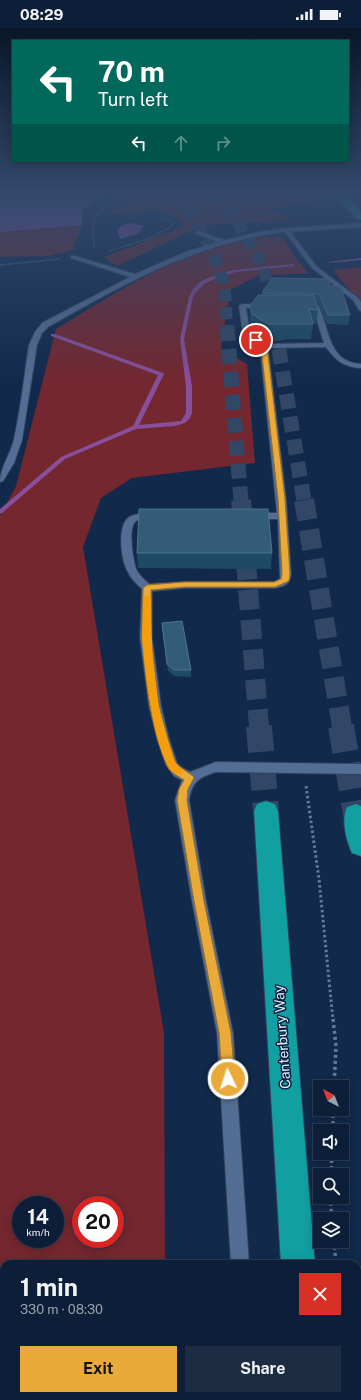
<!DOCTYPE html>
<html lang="en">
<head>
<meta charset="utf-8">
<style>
  body { margin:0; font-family:"Public Sans",sans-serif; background:#1b2c43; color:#f1f3f6; height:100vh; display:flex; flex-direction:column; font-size:15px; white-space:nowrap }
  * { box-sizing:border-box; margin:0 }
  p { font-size:13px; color:#9aa2ae }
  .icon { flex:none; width:22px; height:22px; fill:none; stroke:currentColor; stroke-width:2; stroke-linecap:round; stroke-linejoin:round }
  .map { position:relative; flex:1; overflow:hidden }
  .side { position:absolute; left:0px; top:1232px; width:361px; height:140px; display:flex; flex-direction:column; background:#0d1f38; border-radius:12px 12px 0 0; box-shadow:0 2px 10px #0003,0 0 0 1px #2d3d53 }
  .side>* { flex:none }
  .top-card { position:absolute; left:12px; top:12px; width:337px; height:122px; border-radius:0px; box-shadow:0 2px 10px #0003,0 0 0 1px #2d3d53; background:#00695c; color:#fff; overflow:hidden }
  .needle { width:26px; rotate:318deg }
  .tools { position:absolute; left:313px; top:1052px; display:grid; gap:8px }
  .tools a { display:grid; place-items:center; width:36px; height:36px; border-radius:0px; background:#0d1f38; box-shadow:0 2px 10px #0003,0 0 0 1px #2d3d53; font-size:20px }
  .speed { position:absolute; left:12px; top:1168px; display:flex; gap:8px; font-size:20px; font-weight:700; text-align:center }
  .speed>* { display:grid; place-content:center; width:52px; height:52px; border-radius:50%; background:#0d1f38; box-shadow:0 2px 10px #0003,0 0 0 1px #2d3d53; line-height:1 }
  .speed small { font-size:10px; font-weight:400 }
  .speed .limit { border:6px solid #d22; background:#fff; color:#111 }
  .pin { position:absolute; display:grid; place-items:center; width:34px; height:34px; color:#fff; margin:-17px; border:2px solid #fff; border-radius:50%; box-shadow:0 1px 4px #0007 }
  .me { position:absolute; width:44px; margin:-22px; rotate:356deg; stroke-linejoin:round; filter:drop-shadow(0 0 3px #0008) }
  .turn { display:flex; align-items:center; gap:14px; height:84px; padding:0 20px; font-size:18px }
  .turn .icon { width:52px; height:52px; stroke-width:2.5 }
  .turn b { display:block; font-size:28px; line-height:34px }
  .lanes { display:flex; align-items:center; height:38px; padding:0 20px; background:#0003; justify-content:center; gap:20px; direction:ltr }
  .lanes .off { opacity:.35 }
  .round { display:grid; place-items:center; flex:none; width:42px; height:42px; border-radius:0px; background:#1b2c43 }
  .overview { display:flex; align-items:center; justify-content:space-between; height:68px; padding:0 20px }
  h1 { font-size:24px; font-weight:700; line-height:30px }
  .primary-button { display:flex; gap:8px; margin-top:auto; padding:8px 20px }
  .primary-button a { flex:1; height:46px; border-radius:0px; background:#eaaa39; color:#111; font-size:16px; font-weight:700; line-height:46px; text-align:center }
  .primary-button a+a { background:#1b2c43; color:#f1f3f6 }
  .status { display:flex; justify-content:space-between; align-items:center; height:28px; padding:0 20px; background:#0d1f38; direction:ltr }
  .status svg { height:11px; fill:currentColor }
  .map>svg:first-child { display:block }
</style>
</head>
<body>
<div class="status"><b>08:29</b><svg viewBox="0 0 49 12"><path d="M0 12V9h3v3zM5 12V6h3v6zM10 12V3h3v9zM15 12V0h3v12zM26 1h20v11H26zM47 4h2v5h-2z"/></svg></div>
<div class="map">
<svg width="361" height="1372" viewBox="0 0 361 1372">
  <rect width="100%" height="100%" fill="#11294a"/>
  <path fill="#74272f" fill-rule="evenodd" d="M0 165H105L82 182V197L73 222 49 228 0 229Z
    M140 165H316L323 172 269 181 293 192 204 197 117 238 104 229 180 200 184 195 169 185 156 183 109 186Z
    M260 209H283L295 229 308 245 257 248 230 262 221 321 247 336 255 435 132 450 101 470 83 519 164 1005 165 1236H4V1368H165V1372H0V488L16 458 56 301C106 271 158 236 215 219 229 215 245 213 260 209ZM21 1177H55V1211H21ZM81 1177H115V1211H81Z
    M361 239V276L333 242Z"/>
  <path fill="#884f9b" d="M0 165H105L82 182V197L0 204Z
    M131 195 144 198 137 206 120 211 117 203 122 197Z"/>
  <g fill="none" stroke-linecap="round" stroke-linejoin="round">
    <path fill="#884f9b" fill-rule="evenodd" d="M361 230V232L330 235 328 234Z
      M292 236H294V238L236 244 212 252 204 256 197 263 193 269 184 311 192 358V385L190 390 185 395 175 398 136 401 65 431 2 485 0 486V481L61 429 133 398 158 347 51 308V306H55L163 345 164 346 139 397 181 393 186 385V358L180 311 189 269 193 261 200 254 208 250 233 242Z"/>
    <path stroke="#314765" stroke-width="12" stroke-dasharray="12 6" stroke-linecap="butt" d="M177 165C194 191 218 228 224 259 227 272 226 286 227 299
      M216 165C236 192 259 223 268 256 272 270 273 285 275 299"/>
    <path stroke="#314765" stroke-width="15" stroke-dasharray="15 8" stroke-linecap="butt" d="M227 298 241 473
      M275 298 304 473"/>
    <path stroke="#314765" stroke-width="20" stroke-dasharray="20 10" stroke-linecap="butt" d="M241 472 259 699
      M304 472 342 699"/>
    <path stroke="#314765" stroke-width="26" stroke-dasharray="26 12" stroke-linecap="butt" d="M259 698 266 783
      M341 698 356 786"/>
    <defs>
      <path id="lane" d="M361 195V199L291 204 316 238 358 270 361 274V283L359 282 353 272 312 240 285 204C195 215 126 255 48 299L42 305 37 317 22 412 14 435 3 453 0 454C0 439 11 426 14 411 21 380 24 348 29 317L35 304 42 295 130 249 71 230V228H75L135 246 188 223 218 214 196 206 195 205 198 203 225 212 258 204 287 200Z
        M242 276H266L269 278 266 280H246L250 305 266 316 324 315 313 280H306L303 278 306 276 318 277C330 300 327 334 361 336V340C344 339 336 333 326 319L268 320 286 471 291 546C290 556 285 558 275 560H184L152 563V610L161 678 169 711 177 735 182 740 190 744 216 734 361 736V746L216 744C199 749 192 754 189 772L206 873 233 1005 249 1236H231L217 1005 192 873 175 772 182 752 174 748 166 737 157 711 149 678 140 610 142 561C137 556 131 551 128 544 121 533 117 499 128 490 132 486 141 486 146 486 151 486 157 485 161 489 154 496 141 487 135 494 128 501 133 534 137 543 140 548 145 552 149 556L184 554H274L280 551 278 491H252L247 488 252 485H277L260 319 243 306 239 278Z
        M239 1368H259V1372H239Z"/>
      <path id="highway" d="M332 165H342L361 183V192L357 191Z
        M266 773 275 776 278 783 315 1236H281L254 783 257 776Z
        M356 776 361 778V828L352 825C346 812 341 791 347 779Z
        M288 1368H326L327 1372H289Z"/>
    </defs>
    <use href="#lane" stroke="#33415c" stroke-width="2"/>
    <use href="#highway" stroke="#33415c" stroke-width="2"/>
    <path stroke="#687a93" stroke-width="1.5" stroke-dasharray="1 1" stroke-linecap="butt" d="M94 219C94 212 92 204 93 197 96 181 115 172 127 165
      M109 223 151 210 173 197 171 193 158 190
      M0 237 59 231"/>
    <path stroke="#687a93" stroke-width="3" stroke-dasharray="2.5 2.5" stroke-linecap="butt" d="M306 758 319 851 333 992"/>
    <path stroke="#687a93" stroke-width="3.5" stroke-dasharray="3 3" stroke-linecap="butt" d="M333 991 336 1018 334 1059
      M333 1081V1103
      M331 1147 332 1125
      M330 1169 332 1191
      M334 1213 336 1236
      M349 1368 350 1372"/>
    <use href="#lane" fill="#536e94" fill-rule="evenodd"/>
    <use href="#highway" fill="#119fa2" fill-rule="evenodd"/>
  </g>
  <path fill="#1d4b65" d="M330 258 350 287 348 297 327 296 318 276 316 275 318 282 316 296H313L311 311H267L251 301 250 293V278L262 267V265Z
    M137 525H272L271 541 138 540Z
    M162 595 191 642V649L174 648 168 643 162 602Z"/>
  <path fill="#335d76" stroke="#4f748b" d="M272 250 328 251 330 258H340L350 287H328L319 266 262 265Z
    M258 267H314L318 282 309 281 313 296H268L252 286 250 278Z
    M139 481H268L272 525H137Z
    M182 593 191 642H174L167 636 162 595Z"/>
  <linearGradient id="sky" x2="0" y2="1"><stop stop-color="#091729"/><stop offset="0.46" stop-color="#32496b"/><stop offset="1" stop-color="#32496b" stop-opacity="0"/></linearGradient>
  <rect width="361" height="357" fill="url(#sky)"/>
  <path fill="#eaaa39" stroke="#986e25" d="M256 310 267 318 285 471 290 546 289 553 275 559H184L151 562V610L159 678 168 711 176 736 193 748 194 750 188 761 187 772 204 873 231 1005 235 1051 233 1055 228 1057 224 1055 222 1051 219 1005 194 873 177 772 179 761 184 752C178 748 173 746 169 741 165 735 164 727 161 721 144 669 142 614 143 560L147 557 184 554H274L281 551 282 546 278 471 261 319 253 312Z"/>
  <path fill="#f59e0b" d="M147 567 151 570C151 622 154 685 175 734 177 737 181 740 183 743L181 746C156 754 143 628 142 610 142 596 143 583 143 570Z"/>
  <g text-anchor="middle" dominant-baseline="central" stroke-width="3" stroke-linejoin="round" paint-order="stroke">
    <g font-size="14" fill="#e6effc" stroke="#081f3f">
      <text transform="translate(282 1009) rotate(-94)">Canterbury Way</text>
    </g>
  </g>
</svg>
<div class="tools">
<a><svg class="needle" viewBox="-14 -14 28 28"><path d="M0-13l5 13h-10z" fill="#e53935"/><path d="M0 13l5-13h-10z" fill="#9aa2ae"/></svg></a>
<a><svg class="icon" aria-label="sound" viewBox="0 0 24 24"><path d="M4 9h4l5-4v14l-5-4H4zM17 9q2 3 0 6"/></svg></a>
<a><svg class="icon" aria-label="search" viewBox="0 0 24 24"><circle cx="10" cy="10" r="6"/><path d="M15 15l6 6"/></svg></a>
<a><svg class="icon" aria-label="layers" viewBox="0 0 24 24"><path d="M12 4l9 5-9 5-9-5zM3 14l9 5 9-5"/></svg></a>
</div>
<div class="speed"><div>14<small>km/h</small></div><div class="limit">20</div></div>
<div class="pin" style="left:256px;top:312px;background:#d93025"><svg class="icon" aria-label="arrive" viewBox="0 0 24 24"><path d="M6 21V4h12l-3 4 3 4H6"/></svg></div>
<svg class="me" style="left:228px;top:1051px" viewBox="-20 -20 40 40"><circle r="17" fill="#eaaa39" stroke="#fff" stroke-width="3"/><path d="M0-11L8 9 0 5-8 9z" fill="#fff"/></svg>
<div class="top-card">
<div class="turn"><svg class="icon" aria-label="left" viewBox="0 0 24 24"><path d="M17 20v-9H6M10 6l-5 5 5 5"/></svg><div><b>70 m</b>Turn left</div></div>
<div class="lanes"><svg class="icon" aria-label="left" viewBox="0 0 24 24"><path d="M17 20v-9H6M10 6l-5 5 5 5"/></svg><svg class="icon off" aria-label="ahead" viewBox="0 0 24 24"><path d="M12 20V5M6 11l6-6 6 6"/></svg><svg class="icon off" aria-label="right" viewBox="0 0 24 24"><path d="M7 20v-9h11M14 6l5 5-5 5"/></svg></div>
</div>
<section class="side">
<div class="overview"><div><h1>1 min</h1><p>330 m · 08:30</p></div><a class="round" style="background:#d93025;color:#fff"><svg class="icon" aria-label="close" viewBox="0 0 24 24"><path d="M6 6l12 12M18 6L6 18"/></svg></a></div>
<div class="primary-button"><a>Exit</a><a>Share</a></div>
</section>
</div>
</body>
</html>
